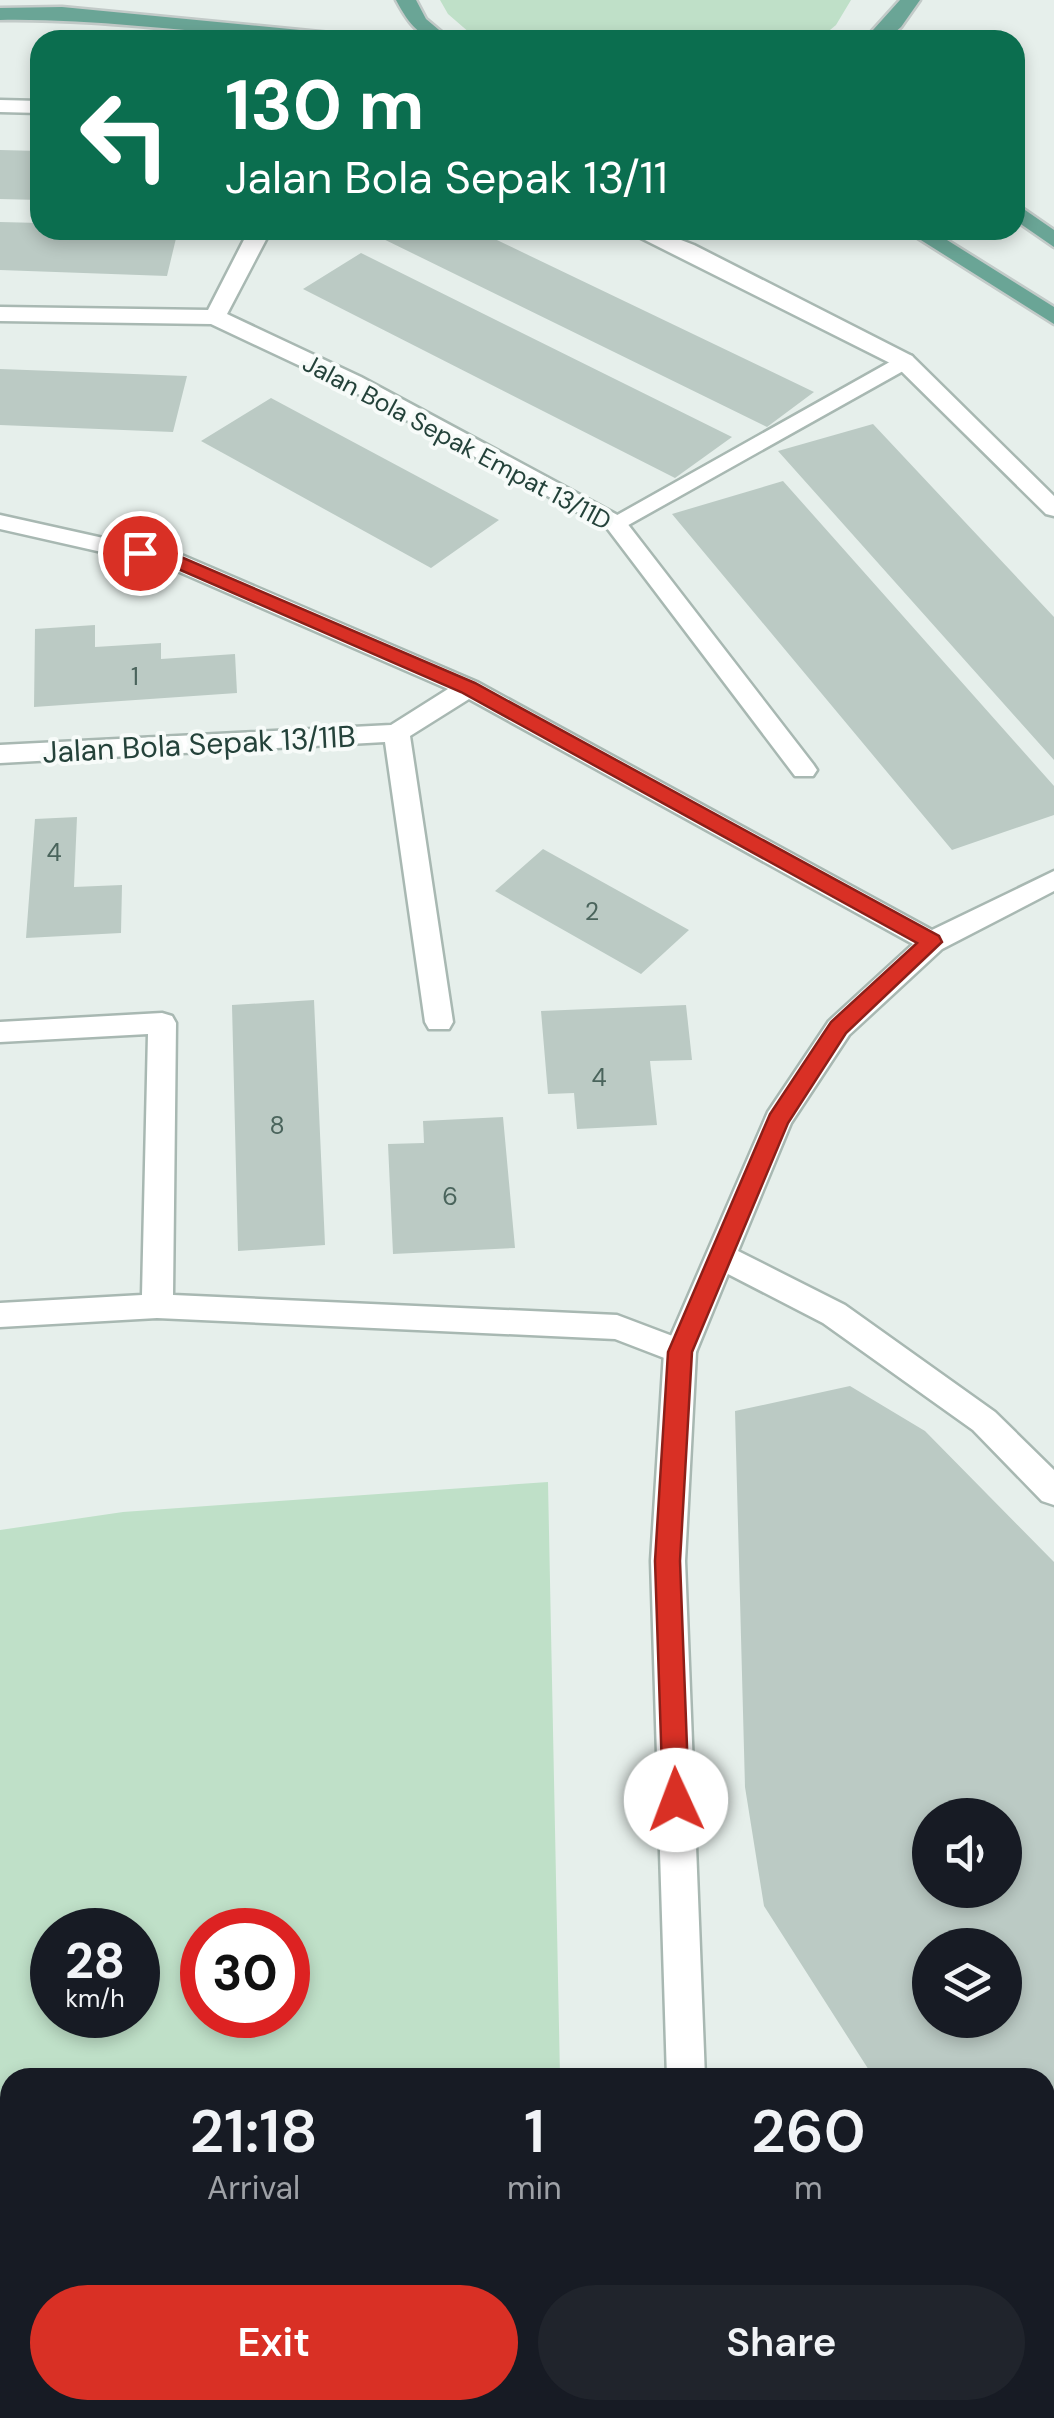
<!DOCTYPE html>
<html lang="en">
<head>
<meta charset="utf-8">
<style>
  body { margin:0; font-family:"DM Sans",sans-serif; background:#20242c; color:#f1f3f6; height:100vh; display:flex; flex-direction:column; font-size:38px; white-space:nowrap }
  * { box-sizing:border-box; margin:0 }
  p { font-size:32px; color:#9ea1a6 }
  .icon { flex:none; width:55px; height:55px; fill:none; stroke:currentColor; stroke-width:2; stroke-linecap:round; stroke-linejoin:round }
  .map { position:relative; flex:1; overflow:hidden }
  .side { position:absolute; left:0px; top:2068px; width:1055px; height:352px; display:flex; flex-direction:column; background:#171b24; border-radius:30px 30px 0 0; box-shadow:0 5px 15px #0003 }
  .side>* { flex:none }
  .hud { position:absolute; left:30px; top:30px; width:995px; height:210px; border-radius:30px; box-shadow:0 5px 15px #0003; background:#0b6e4f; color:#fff; overflow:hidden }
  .tools { position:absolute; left:912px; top:1798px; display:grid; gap:20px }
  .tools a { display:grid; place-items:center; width:110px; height:110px; border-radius:50%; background:#171b24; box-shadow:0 5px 15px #0003; font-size:50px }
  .speed { position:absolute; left:30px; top:1908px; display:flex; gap:20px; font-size:50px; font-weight:700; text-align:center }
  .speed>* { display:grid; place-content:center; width:130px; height:130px; border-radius:50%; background:#171b24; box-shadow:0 5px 15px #0003; line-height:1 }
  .speed small { font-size:25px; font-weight:400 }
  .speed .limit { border:15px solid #d22; background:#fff; color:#111 }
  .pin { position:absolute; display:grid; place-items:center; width:85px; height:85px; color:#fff; margin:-42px; border:5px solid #fff; border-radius:50%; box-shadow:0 2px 10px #0007 }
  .me { position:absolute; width:110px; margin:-55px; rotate:358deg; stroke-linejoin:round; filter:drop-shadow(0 0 8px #0008) }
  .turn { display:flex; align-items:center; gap:35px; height:210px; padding:0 30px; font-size:45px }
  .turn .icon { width:130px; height:130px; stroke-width:2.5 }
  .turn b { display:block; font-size:70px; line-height:85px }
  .eta { display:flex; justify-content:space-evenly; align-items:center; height:170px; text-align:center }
  .eta b { font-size:60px; font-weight:600; line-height:70px }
  .primary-button { display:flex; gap:20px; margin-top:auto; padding:20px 30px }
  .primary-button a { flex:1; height:115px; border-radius:60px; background:#d93025; color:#fff; font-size:40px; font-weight:600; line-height:115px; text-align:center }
  .primary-button a+a { background:#20242c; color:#f1f3f6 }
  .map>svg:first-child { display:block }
</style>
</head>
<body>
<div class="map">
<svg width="1054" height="2418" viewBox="0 0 1054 2418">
  <rect width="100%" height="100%" fill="#e6efeb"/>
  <path fill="#bfe0c8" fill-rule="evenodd" d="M440 0H851L836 25 818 40H478L448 14Z
    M548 1482 560 2077 10 2078V2410H567V2418H0V1530L123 1512ZM52 1930H138V2015H52ZM202 1930H288V2015H202Z
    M785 2410H994L1002 2418H786Z"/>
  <path fill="#bbcac4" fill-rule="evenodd" d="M0 150 40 151V200L0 199Z
    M0 222 40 223V230H178L167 276 0 270Z
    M365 230H476L814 392 767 427Z
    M361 253 732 437 675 478 303 289Z
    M0 369 187 376 173 432 0 425Z
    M271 398 499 520 431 568 201 441Z
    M873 424 1054 617V760L778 451Z
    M783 481 1054 786V815L952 850 672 514Z
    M95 625V647L161 643V659L235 654 237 693 34 707 35 629Z
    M77 817 74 887 122 885 121 933 26 938 35 819Z
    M543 849 689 930 641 974 495 891Z
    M314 1000 325 1245 238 1251 232 1005Z
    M686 1005 692 1060 650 1061 657 1125 577 1129 574 1093 548 1094 541 1011Z
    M503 1117 515 1248 393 1254 388 1144 424 1143 423 1121Z
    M850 1386 925 1431 1054 1562V2345L1045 2332V2078H874L764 1906 745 1787 735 1411ZM930 1815H1005V1890H930ZM930 1945H1005V2020H930Z"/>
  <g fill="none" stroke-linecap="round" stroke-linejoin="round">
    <defs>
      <path id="service" d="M904 354 912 356 915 361 912 366 623 528 615 530 603 523Z
        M162 1013 172 1016 176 1023 173 1295 617 1315 691 1343 696 1352 691 1361 680 1364 615 1339 157 1318 0 1327V1303L142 1295 148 1034 0 1042V1022Z"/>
      <path id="minor" d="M0 100 40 101V113L0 112Z
        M249 230H271L227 314 361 377 623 518 813 764 817 770 813 776H795L607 528 345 387 211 324 0 321V307L208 310Z
        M625 230H655L694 245 912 356 1054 496V516L1046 514 896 366Z
        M0 515 184 556 477 682 932 930 1054 871V891L942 949 849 1035 791 1123 738 1251 845 1305 995 1412 1054 1470V1505L1042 1501 973 1430 823 1323 728 1274 696 1352 685 1561 705 2078H667L651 1561 664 1352 768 1112 829 1021 913 944 469 699 410 736 453 1022 449 1029H429L425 1022 385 742 0 763V745L391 725 448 689 168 567 0 529Z
        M677 2410H717V2418H677Z"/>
      <path id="primary" d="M396 0H416L426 19 451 40C420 40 410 26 396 0Z
        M900 0H920L901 27 886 40H864Z
        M62 7 341 34 351 40C233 40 117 18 0 20V8Z
        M1015 203 1054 230V247L1015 220Z
        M905 230H931L1054 307V324Z"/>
    </defs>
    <use href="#service" stroke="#a8b8b2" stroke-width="5"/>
    <use href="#minor" stroke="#a8b8b2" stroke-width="5"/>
    <use href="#primary" stroke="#c2cac8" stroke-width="5"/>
    <use href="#service" fill="#fff" fill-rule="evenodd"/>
    <use href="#minor" fill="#fff" fill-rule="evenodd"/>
    <use href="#primary" fill="#6aa596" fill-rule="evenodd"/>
  </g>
  <path fill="#d93025" stroke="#8d1f18" stroke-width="2.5" d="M140 547 181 557 475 683 939 936 942 942 846 1033 788 1123 692 1352 680 1561 689 1800 685 1808 676 1812 667 1808 663 1800 655 1561 668 1352 770 1114 831 1022 917 943 461 692 169 565 133 557V549Z"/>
  <g text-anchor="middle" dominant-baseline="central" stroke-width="8" stroke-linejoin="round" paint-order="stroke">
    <g font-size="25" fill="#24423a" stroke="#f7fbf9">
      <text transform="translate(457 442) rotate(28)">Jalan Bola Sepak Empat 13/11D</text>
    </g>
    <g font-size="25" fill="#4a645c">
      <text x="135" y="676">1</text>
      <text x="54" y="852">4</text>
      <text x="592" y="911">2</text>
      <text x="599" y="1077">4</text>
      <text x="277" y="1125">8</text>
      <text x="450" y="1196">6</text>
    </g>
    <g font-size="30" fill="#24423a" stroke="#f7fbf9">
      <text transform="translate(199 744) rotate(-3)">Jalan Bola Sepak 13/11B</text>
    </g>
  </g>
</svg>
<div class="tools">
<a><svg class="icon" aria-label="sound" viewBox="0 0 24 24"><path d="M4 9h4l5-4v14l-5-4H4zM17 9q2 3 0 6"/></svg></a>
<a><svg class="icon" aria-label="layers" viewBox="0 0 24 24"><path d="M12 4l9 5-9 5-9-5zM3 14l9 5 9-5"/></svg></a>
</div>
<div class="speed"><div>28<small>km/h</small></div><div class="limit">30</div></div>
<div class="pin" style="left:140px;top:553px;background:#d93025"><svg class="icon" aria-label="arrive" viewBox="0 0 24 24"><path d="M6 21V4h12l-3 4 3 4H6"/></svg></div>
<svg class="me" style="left:676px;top:1800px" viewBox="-20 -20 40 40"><circle r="19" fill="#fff"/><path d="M0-13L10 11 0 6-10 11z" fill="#d93025"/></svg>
<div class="hud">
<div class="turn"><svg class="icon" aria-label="left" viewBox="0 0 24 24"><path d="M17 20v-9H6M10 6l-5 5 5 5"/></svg><div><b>130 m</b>Jalan Bola Sepak 13/11</div></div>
</div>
<section class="side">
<div class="eta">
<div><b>21:18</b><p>Arrival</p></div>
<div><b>1</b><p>min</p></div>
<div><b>260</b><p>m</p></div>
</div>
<div class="primary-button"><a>Exit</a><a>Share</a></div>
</section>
</div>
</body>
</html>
